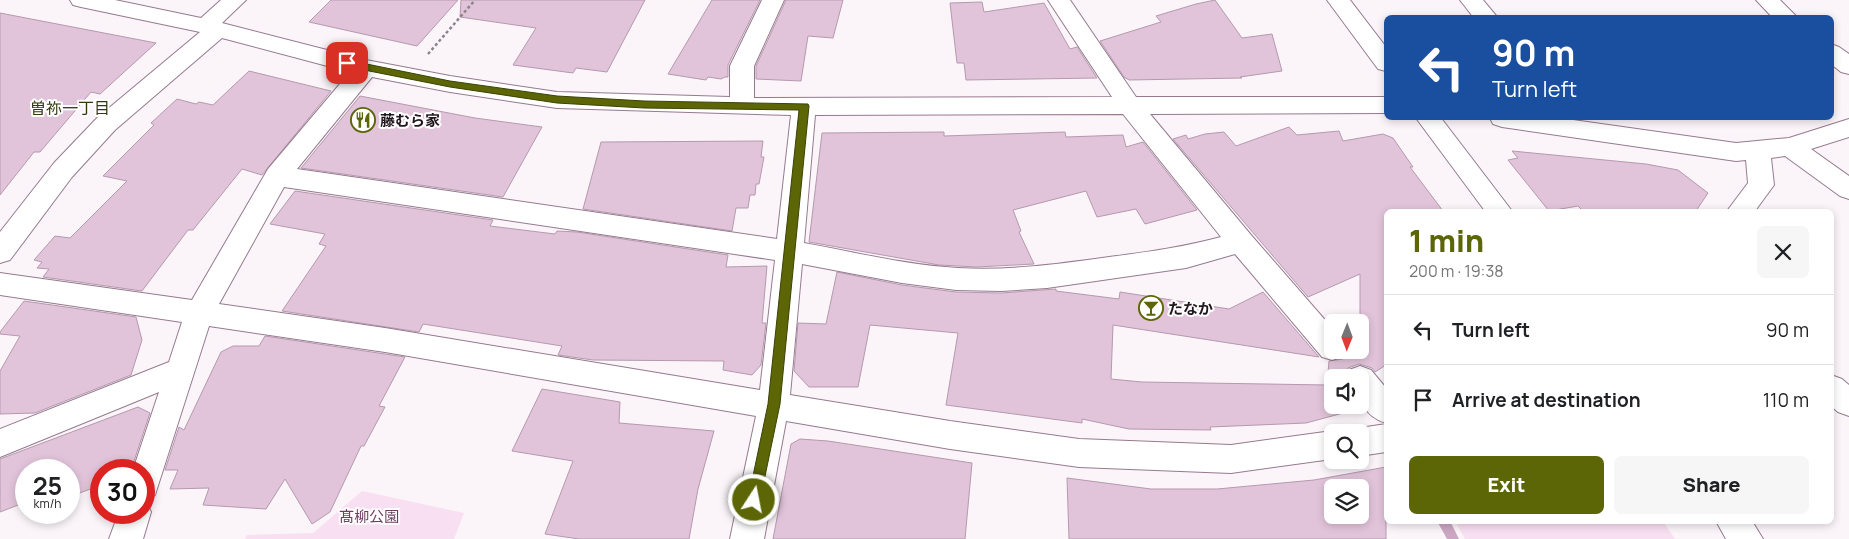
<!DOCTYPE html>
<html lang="en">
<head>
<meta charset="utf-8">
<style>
  body { margin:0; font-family:Manrope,"Noto Sans JP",sans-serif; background:#f6f6f6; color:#202124; height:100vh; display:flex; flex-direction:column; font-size:19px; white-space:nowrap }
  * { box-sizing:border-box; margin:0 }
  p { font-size:16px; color:#757577 }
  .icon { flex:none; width:28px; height:28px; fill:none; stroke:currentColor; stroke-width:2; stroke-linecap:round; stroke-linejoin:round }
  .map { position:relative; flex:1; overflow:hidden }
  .panel { position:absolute; left:1384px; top:209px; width:450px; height:315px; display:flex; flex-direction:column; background:#fff; border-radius:8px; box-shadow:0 2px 8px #0003 }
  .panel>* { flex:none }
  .hud { position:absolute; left:1384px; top:15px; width:450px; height:105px; border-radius:8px; box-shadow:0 2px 8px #0003; background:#1a4fa0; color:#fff; overflow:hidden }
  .needle { width:32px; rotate:181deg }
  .fabs { position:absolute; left:1324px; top:314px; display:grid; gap:10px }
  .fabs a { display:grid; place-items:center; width:45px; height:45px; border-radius:8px; background:#fff; box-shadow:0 2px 8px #0003; font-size:25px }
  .speed { position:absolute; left:15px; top:459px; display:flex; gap:10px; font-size:25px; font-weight:700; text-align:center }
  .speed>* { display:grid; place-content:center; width:65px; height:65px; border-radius:50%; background:#fff; box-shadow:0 2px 8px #0003; line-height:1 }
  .speed small { font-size:12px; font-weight:400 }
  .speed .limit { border:8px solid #d22; background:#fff; color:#111 }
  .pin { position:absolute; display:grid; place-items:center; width:42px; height:42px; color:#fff; margin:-21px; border-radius:10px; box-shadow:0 2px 8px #0006 }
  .me { position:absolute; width:55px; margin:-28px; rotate:11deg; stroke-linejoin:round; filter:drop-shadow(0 0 4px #0008) }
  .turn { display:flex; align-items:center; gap:18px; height:105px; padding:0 25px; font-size:22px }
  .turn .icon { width:65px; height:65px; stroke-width:2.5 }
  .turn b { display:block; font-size:35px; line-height:42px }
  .round { display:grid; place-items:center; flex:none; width:52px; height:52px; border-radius:8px; background:#f6f6f6 }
  .head { display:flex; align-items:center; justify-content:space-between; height:85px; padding:0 25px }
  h1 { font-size:30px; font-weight:800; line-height:38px; color:#5c6607 }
  .action { display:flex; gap:10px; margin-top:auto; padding:10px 25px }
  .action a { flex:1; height:58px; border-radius:8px; background:#5c6607; color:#fff; font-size:20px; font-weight:800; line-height:58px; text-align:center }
  .action a+a { background:#f6f6f6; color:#202124 }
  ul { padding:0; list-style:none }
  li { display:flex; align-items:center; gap:15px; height:70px; padding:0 25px; border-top:1px solid #e0e0e0 }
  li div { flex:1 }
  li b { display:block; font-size:19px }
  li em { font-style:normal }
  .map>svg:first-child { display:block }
</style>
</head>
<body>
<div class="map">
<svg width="1849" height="539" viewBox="0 0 1849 539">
  <rect width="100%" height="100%" fill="#fbf5fa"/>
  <path fill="#f8dff1" d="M362 491 464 513 454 539H245L247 535 313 533Z
    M1455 521H1663L1675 539H1465Z"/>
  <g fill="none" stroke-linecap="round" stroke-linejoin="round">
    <path fill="#cca7c3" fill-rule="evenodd" d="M1437 521H1450L1459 539H1447Z"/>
  </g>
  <path fill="#e2c4da" stroke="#b599ad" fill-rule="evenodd" d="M331 0H458L417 46 309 22Z
    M461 0H645L607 72 576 68 573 73 513 65 536 28 460 17Z
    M712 0H760L728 65V77H725L721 79 708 77 706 80 668 74Z
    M786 0H843L833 38 808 36 801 81 756 79V66Z
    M1215 0 1242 38 1272 34 1282 71 1240 77 1242 78 1129 80 1124 77 1100 41 1161 22 1156 16 1196 4Z
    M982 2 984 12 1044 3 1070 49 1077 47 1097 78 966 80 964 63H957L950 3Z
    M0 13 156 43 100 94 91 92 40 152H34L0 195Z
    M249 71 331 91 262 175 242 169 193 230H188L142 291 43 277 49 269 37 268 42 262 34 260 55 236 70 238 127 181 103 176 154 125 151 123 177 99 196 104 199 102 213 105Z
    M360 96 475 118 542 127 503 197 301 168Z
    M1289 127 1297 135 1339 131 1343 141 1383 134 1393 138 1413 167H1410L1443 211H1386V365L1375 372 1372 368 1359 364 1348 368 1344 378H1332V405H1356L1358 409 1306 423 1210 427 1211 430 1129 429 1082 419V423L946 405 958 333 870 325 858 387H809L794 371 798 323 826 324 837 272 902 285 956 292 1001 293 1056 289V291L1119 299 1120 292 1229 309 1263 292 1319 357 1113 325 1111 379 1142 382 1327 385 1329 361 1343 359 1348 350H1360V274L1308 297 1173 139 1186 135 1188 139 1205 134 1224 132 1236 146Z
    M944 132V136L1065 132 1066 137 1123 135 1126 147 1143 142 1197 210 1145 224 1136 209 1097 217 1086 191 1013 210 1021 231 1019 232 1034 264 977 267 939 265 809 242 822 133Z
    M763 141 761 157H764L759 184H756L755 195H750L748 208H736L732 231 583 209 601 142Z
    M1512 151 1646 164 1678 170 1708 193 1696 211H1583L1578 206 1549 211 1508 160 1518 158Z
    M295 191 493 220 490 226 555 234 557 231 577 232 728 255 726 267 767 266 762 323H766L761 365 752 375 723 370 724 361 593 360 558 355 562 346 423 324 419 332 282 311 326 246 319 244 325 234 270 224Z
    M24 301 136 317 142 340 131 375 35 413 0 414V371L20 336 0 334V332Z
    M265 336 405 357 379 406 385 407 364 446H361L330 512 312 524 285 479 266 509 203 505 209 488 170 489 178 470H165L179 427 184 430 221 352 233 346H259Z
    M542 389 620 402 619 423 714 431 698 489 689 539H579L545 534 573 461 512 451Z
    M138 407 150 413 131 470H101V485L69 497V470H26V502L0 512V459Z
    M800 439 828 441 972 463 965 539H773L791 444Z
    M1386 467V539H1069L1067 478 1151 489H1217L1314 480ZM1332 488H1360V515H1332Z"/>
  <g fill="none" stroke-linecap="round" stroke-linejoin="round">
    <defs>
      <path id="minor" d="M70 0H115L201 18 221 0H246L222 23 366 60 450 76 557 92 730 97V66L762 0H784L754 66V98L1112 97 1048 0H1070L1136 97H1386V113L1150 114 1251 235 1332 328V350H1346L1342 357 1332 360 1322 357 1235 254 1186 268 1047 288 1001 291 956 290 902 283 802 264 790 395 950 421 1079 439 1231 445 1332 431 1336 432H1332V459L1231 473 1079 467 950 449 786 421 764 539H730L756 416 385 352 209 326 155 495 144 500V470H133L159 392 0 457V429L169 362 182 322 0 295V273L192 300 268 169 350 72 222 38 115 130 72 177 10 260 0 263V232L54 163 97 118 200 32 81 7 73 5ZM372 77 450 92 557 108 791 115 777 239 297 169ZM1123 114 1221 237C1184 247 1147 252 1109 257 1059 264 1009 271 958 268 906 265 854 252 804 243L815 115ZM284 187 775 260 760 390 385 328 219 304Z
        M1327 0H1350L1386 47V71L1378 69Z
        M1460 0H1483L1498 18H1474Z
        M1756 0H1780L1798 18H1773Z
        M1831 44 1839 47 1849 54V74L1841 72 1831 64Z
        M1416 118H1441L1512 211H1485Z
        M1490 118H1559L1736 143 1789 138 1849 119V137L1811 149 1849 176V199L1840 196 1785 156 1771 158 1774 185 1755 211H1727L1748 183 1746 160 1736 161 1502 127 1493 124Z
        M1360 366 1371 370 1386 388V423C1362 415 1360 400 1360 378H1346L1349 370Z
        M1831 375 1842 379 1849 385V416L1838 412 1831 406Z
        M1386 424V452L1360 456V432H1349L1360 428Z
        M144 500 146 501 151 512 143 539H109L119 512H144Z
        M1716 521H1752L1763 539H1726Z"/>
    </defs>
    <use href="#minor" stroke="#957a8e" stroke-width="2"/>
    <path stroke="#8c848a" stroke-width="2.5" stroke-dasharray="3 2.5" stroke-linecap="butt" d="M428 54 475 0"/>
    <use href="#minor" fill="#fff" fill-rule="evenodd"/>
  </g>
  <path fill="#5c6607" stroke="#3c4205" d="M347 60 450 81 557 96 644 101 808 104 809 106 780 404 759 505 754 507 750 505 748 500 768 404 799 110 644 108 557 103 450 87 344 66 342 63Z"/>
  <defs>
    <symbol id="restaurant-ring" viewBox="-11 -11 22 22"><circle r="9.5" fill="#fff" stroke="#5c6607" stroke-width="1.5"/><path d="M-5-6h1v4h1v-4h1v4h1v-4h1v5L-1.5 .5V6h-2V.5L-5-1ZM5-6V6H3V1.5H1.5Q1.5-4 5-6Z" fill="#5c6607"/></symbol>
    <symbol id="bar-ring" viewBox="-11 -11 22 22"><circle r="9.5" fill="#fff" stroke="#5c6607" stroke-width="1.5"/><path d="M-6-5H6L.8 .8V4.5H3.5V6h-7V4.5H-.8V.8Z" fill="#5c6607"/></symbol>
  </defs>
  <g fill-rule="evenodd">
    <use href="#restaurant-ring" x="349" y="106" width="28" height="28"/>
    <use href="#bar-ring" x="1137" y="294" width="28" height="28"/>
  </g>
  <g text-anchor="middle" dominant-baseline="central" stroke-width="4" stroke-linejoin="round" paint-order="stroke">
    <g font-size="15" font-weight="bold" fill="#20161d" stroke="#fff" text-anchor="start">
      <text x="380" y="120">藤むら家</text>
      <text x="1168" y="308">たなか</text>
    </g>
    <g font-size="15" fill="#6f3e64" stroke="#fff">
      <text x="369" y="516">髙柳公園</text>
    </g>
    <g font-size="16" fill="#333810" stroke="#fff">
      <text x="70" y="108">曽祢一丁目</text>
    </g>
  </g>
</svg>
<div class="fabs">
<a><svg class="needle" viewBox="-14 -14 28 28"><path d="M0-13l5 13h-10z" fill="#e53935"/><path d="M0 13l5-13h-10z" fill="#757577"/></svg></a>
<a><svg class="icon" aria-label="sound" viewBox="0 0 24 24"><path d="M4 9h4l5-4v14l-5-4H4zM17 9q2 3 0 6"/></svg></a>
<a><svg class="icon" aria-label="search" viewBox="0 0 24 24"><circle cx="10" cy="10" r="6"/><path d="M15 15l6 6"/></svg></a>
<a><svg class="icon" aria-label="layers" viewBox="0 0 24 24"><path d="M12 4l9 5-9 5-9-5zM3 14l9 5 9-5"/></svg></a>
</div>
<div class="speed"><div>25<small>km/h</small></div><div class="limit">30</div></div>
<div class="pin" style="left:347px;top:63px;background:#d93025"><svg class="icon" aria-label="arrive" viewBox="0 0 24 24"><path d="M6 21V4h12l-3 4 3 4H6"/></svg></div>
<svg class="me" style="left:754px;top:500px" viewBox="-20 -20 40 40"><circle r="17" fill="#5c6607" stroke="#fff" stroke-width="3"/><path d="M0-11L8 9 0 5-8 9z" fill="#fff"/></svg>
<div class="hud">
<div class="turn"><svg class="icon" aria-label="left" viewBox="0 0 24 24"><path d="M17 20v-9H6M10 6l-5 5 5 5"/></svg><div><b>90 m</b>Turn left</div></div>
</div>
<section class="panel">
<div class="head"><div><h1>1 min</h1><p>200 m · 19:38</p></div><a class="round"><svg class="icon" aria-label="close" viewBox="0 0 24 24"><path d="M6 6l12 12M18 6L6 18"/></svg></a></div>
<ul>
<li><svg class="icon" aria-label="left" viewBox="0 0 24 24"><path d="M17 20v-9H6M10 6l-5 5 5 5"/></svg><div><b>Turn left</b></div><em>90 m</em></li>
<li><svg class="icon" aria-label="arrive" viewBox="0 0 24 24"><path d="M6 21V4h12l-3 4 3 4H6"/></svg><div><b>Arrive at destination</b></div><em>110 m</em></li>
</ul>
<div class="action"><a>Exit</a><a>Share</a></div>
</section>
</div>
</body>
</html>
